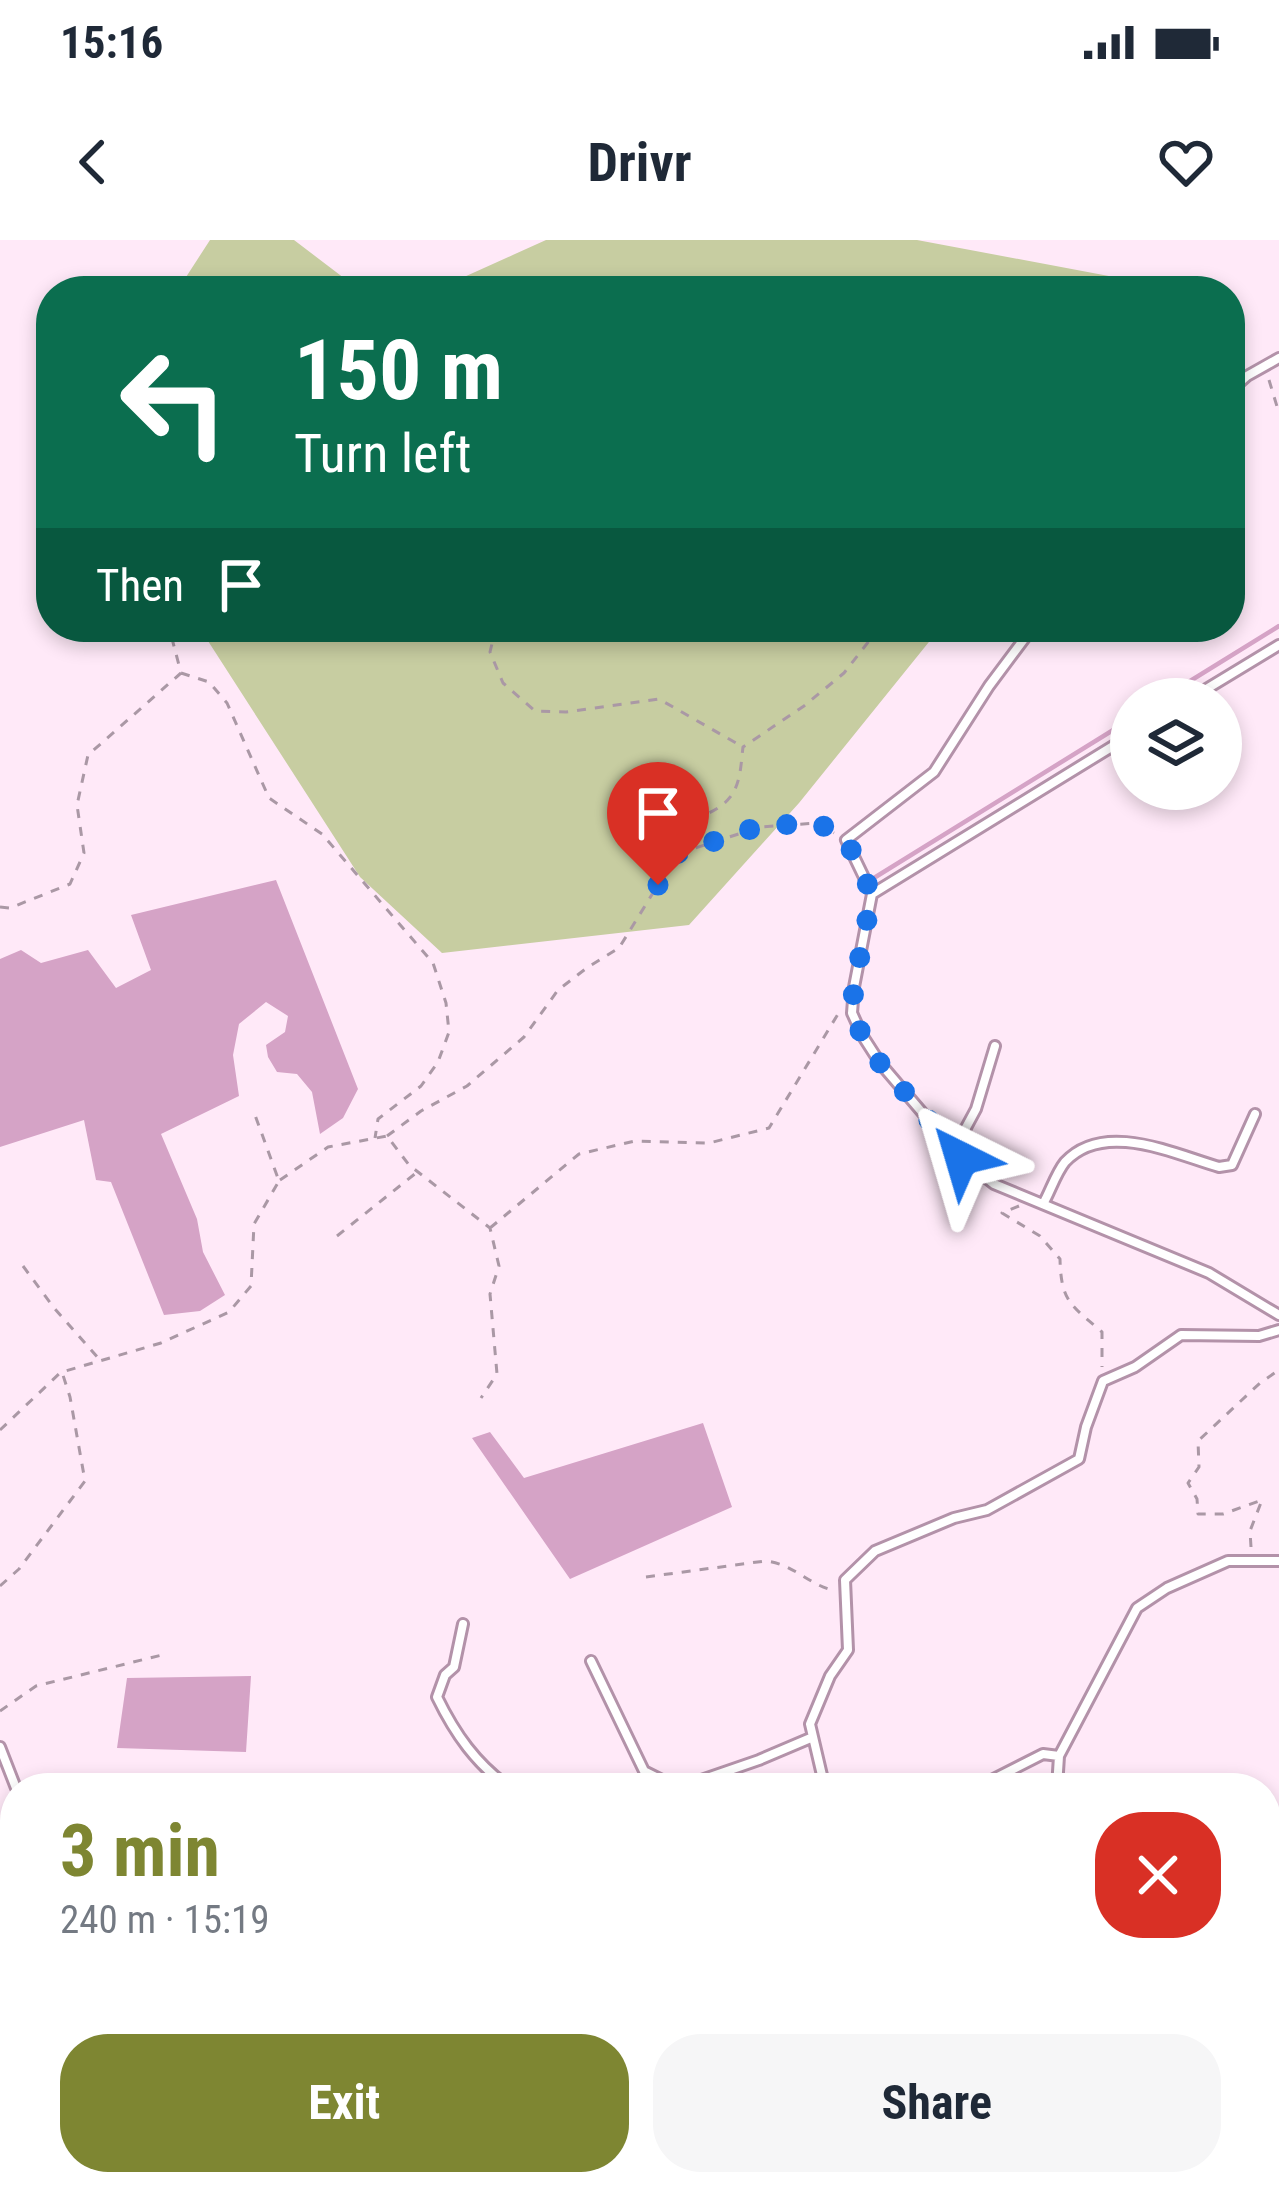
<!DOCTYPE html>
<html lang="en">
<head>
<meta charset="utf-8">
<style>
  body { margin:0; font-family:"Roboto Condensed",sans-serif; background:#f6f6f7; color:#1f2937; height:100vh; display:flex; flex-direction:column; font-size:45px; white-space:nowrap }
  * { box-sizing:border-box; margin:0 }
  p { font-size:39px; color:#747a83 }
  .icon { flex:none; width:66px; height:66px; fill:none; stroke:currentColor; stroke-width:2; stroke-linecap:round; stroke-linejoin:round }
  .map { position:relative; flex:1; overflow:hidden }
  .details { position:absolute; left:0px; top:1533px; width:1281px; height:423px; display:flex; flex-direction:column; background:#fff; border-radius:48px 48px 0 0; box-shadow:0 6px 18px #0003 }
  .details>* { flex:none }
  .hud { position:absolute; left:36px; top:36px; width:1209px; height:366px; border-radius:48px; box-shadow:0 6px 18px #0003; background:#0b6e4f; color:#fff; overflow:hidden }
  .controls { position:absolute; left:1110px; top:438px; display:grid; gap:24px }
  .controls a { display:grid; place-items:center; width:132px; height:132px; border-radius:50%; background:#fff; box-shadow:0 6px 18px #0003; font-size:60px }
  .pin { position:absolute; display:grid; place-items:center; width:102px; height:102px; color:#fff; margin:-123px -51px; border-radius:50% 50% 50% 0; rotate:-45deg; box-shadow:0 0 12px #0007 }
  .pin .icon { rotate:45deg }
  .me { position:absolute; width:132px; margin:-66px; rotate:320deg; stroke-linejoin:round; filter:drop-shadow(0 0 9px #0008) }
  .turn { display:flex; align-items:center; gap:42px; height:252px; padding:0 60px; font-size:54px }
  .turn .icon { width:156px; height:156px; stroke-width:2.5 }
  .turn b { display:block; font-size:84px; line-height:102px }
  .then { display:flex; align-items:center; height:114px; padding:0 60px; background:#0003; gap:24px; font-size:45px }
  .round { display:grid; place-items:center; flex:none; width:126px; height:126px; border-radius:48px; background:#f6f6f7 }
  .head { display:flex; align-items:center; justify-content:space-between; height:204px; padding:0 60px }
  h1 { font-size:72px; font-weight:700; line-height:90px; color:#7e8632 }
  .cta { display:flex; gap:24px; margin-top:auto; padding:24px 60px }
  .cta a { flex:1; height:138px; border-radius:48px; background:#7e8632; color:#fff; font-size:48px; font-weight:700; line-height:138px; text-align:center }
  .cta a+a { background:#f6f6f7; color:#1f2937 }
  .status { display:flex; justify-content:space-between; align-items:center; height:84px; padding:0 60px; background:#fff; direction:ltr }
  .status svg { height:33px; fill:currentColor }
  header { display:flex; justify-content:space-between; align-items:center; height:156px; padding:0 60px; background:#fff; font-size:54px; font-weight:700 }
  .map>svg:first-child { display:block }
</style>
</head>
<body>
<div class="status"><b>15:16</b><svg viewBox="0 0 49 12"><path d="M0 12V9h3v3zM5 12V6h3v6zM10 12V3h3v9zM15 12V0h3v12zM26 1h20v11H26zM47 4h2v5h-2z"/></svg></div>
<header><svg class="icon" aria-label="back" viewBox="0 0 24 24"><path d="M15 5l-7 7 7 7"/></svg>Drivr<svg class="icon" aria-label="heart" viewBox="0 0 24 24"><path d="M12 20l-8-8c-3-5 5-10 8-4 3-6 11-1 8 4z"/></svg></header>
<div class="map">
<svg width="1279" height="1954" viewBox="0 0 1279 1954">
  <rect width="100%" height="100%" fill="#ffe9f8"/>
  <path fill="#c7cda1" d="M210 0H294L361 51H177Z
    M546 0H917L1130 40 1142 51H433Z
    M199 387H941L799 563 689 685 442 713 360 637Z"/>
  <path fill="#d5a3c6" d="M276 640 358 849 343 878 320 894 312 852 297 834 277 832 268 817 266 805 285 792 288 776 266 762 239 784 233 815 239 856 161 894 197 979 203 1012 225 1055 200 1071 164 1075 111 942 96 940 84 880 0 907V719L21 710 41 723 88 710 116 748 151 730 131 675Z
    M703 1183 732 1267 570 1339 472 1198 490 1192 524 1238Z
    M251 1436 246 1512 117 1508 127 1438Z"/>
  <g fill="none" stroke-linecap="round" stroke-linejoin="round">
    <path stroke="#d5a3c6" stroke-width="4.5" d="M1161 459 1279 386
      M861 646 1131 479"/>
    <defs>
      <path id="service" d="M1230 151 1247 136 1279 118
        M1033 387 989 446 934 532 846 600 872 654 854 747 852 773 862 795 880 823 961 918 994 944 1209 1033 1279 1075
        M1190 459 1279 405
        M872 654 1131 495
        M954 910 976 869 995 806
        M1043 964C1050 952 1056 933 1065 922 1104 880 1174 914 1219 927L1232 925 1255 874
        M463 1384 454 1427 445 1435 437 1457C455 1494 476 1524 510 1548
        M591 1421 644 1531 678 1548 759 1520 813 1497
        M0 1507 16 1548
        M825 1548 810 1484 830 1436 848 1410 845 1340 875 1311 954 1278 987 1270 1079 1219 1086 1187 1103 1141 1135 1127 1181 1095 1259 1096 1279 1090
        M976 1548 1043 1514 1059 1516
        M1057 1548 1059 1516 1137 1368 1167 1348 1228 1321H1279
        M917 1954 928 1941"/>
      <path id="minor" d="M1266 1819 1279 1813
        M1170 1941 1171 1954
        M573 1954 580 1947 579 1941"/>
    </defs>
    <use href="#service" stroke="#b392a9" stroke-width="14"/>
    <use href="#minor" stroke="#b392a9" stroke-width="21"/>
    <path stroke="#aa98a5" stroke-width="3" stroke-dasharray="9 9" stroke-linecap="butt" d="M1269 140 1279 173
      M496 387 490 412 503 443 535 471 566 472 659 459 743 507
      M859 387 869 396
      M181 433 209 442 227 463 269 558 322 594 433 723 446 763 449 792 438 822 421 846 378 879 375 898
      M677 612C684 571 713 580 731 556 741 542 741 523 743 507L804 466 844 433 880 387
      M0 667 10 668 70 644 84 613 77 565 88 515 181 433 169 387
      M387 896 421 871 467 846 524 797 558 750 588 727 619 708 677 614 760 587 818 583 834 593
      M280 940 328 907 387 896 409 925 490 988 499 1026 490 1054 497 1134 481 1158
      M1019 966 1002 973 1040 996 1060 1019C1061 1062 1071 1065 1102 1092V1127
      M490 988 579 914 635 901 709 903 769 888 838 774
      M337 996 416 933
      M23 1026 54 1068 99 1119
      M0 1190 60 1133
      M1251 1307 1250 1291 1262 1260 1223 1274H1198L1197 1259 1188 1243 1199 1227 1198 1201 1260 1143 1279 1130
      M646 1337 765 1321C792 1323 808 1344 832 1350
      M0 1346 19 1329 85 1241 70 1157 62 1132 161 1103 229 1072 251 1046 254 984 279 941 255 875
      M0 1471 36 1446 166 1414"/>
    <use href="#service" stroke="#fff" stroke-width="8"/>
    <use href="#minor" stroke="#fff" stroke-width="15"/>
  </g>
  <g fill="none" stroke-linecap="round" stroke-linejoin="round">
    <path stroke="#1a73e8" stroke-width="21" stroke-dasharray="0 37.8" d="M658 645 676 614 760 586 818 583 846 599 872 654 854 747 852 773 862 795 880 823 961 918"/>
  </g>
</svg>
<div class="controls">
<a><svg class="icon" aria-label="layers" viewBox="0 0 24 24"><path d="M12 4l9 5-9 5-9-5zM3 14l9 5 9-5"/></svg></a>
</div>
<div class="pin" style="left:658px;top:645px;background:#d93025"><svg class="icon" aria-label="arrive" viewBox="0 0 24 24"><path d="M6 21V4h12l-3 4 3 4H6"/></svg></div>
<svg class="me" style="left:961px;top:918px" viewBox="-20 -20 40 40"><path d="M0-17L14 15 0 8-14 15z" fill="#1a73e8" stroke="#fff" stroke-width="4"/></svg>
<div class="hud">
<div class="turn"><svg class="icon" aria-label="left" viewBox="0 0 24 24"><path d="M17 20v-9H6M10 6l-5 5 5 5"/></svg><div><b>150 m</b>Turn left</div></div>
<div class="then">Then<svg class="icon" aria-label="arrive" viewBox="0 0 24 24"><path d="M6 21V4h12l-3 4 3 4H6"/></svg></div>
</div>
<section class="details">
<div class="head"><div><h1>3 min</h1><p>240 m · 15:19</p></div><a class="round" style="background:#d93025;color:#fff"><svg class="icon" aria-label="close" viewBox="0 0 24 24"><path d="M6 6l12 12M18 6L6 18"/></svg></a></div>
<div class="cta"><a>Exit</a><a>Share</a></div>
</section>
</div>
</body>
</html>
